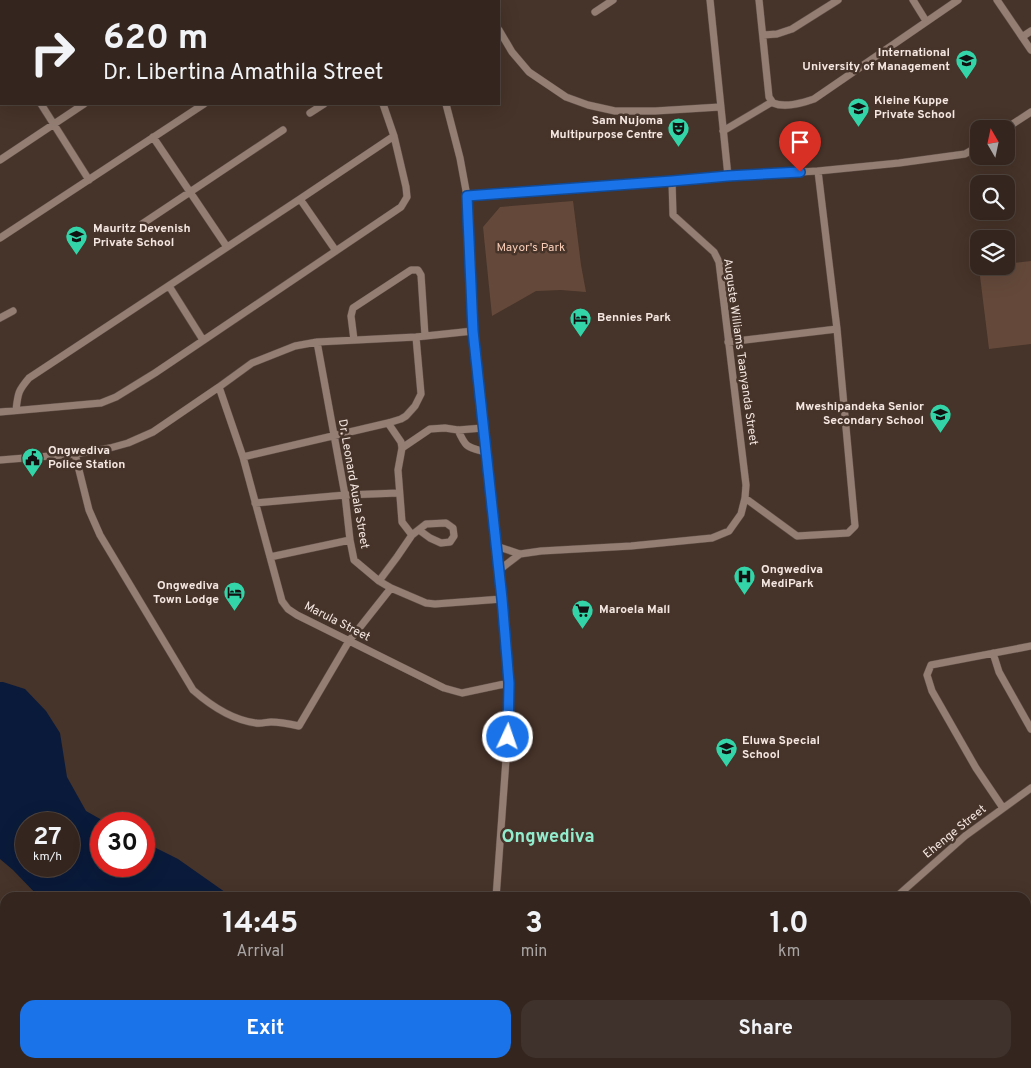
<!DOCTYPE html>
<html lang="en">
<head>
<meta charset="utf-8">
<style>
  body { margin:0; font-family:Overpass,sans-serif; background:#3f322c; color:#f1f3f6; height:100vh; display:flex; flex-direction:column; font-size:19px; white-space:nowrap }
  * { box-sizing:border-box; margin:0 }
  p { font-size:16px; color:#a9a5a4 }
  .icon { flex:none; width:28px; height:28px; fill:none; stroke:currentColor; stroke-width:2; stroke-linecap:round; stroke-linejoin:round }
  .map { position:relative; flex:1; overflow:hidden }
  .side { position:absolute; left:0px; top:892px; width:1031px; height:176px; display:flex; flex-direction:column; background:#34261f; border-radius:15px 15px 0 0; box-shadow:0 5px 20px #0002,0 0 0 1px #4e433d }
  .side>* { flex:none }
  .hud { position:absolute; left:0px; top:0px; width:500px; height:105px; box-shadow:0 5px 20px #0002,0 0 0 1px #4e433d; background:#34261f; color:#f1f3f6; overflow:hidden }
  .needle { width:32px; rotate:351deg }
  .controls { position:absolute; left:970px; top:120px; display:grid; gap:10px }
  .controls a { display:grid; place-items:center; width:45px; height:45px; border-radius:10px; background:#34261f; box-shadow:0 5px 20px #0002,0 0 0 1px #4e433d; font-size:25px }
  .speed { position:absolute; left:15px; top:812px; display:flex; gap:10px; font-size:25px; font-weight:700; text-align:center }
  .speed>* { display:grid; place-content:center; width:65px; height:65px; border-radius:50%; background:#34261f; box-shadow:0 5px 20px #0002,0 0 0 1px #4e433d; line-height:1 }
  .speed small { font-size:12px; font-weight:400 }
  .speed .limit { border:8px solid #d22; background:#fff; color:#111 }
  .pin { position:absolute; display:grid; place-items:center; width:42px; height:42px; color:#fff; margin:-51px -21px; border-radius:50% 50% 50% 0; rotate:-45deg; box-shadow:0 0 5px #0007 }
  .pin .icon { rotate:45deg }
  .me { position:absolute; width:55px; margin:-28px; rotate:3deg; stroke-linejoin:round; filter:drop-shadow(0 0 4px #0008) }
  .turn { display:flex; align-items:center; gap:18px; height:105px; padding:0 20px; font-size:22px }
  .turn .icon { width:65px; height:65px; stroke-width:2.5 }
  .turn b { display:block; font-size:35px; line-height:42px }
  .eta { display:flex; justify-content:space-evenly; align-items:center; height:85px; text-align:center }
  .eta b { font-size:30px; font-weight:700; line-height:35px }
  .primary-button { display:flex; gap:10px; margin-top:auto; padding:10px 20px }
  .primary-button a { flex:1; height:58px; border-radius:15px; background:#1a73e8; color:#fff; font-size:20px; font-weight:700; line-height:58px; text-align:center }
  .primary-button a+a { background:#3f322c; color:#f1f3f6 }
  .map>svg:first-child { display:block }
</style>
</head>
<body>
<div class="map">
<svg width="1031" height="1068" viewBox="0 0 1031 1068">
  <rect width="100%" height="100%" fill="#463329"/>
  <path fill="#64493a" d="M573 201 581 265 586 292 561 290 536 291 492 316 483 227 500 207Z
    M1031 261V344L989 349 979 268 1006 266V264Z"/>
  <path fill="#0a1a3a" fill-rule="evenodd" d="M0 682H3L25 689 46 711 60 733 67 777 86 811 109 824H101V866H144V842L178 859 232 897H39L13 870 0 859ZM26 824H69V866H26Z
    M218 1064H283L282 1068H219Z"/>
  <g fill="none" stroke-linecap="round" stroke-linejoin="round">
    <defs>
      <path id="street" d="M51 0 52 1
        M220 0V1
        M327 0 328 1
        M392 0 393 1
        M481 0 482 1
        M710 0 728 176
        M759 0 769 97 773 103C784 108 803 103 814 99L958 0
        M913 0 926 21
        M997 0 1031 50
        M239 1 241 0
        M595 12 613 0
        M499 30 512 52 529 72 566 97 588 105 615 111H655L720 107
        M763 35 777 34 792 29 838 0
        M1022 37 1031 31
        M0 82 1 81
        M41 104 89 180
        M446 104 460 158 467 196 473 331 502 599 509 683V718L496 898
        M310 113 324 104
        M1005 129 1031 112
        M723 131 772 102
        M153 137 227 247
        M0 160 84 104
        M467 196 672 181 728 176 818 171 899 163 965 154 979 146
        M300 199 336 251
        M142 224 283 130
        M0 238 204 104
        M169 286 203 340
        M0 318 13 311
        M354 340 351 316 353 308 411 270H418L421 275 425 336
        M317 342 345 495 350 540 354 560 379 581 391 588 426 603 435 604 502 599
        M728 342 837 329
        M219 387 243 457 282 601 288 609 297 615 444 688 462 693 509 683
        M16 410C18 393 18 391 29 378L300 199 394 136
        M0 412 101 403 116 397 155 373 401 207 407 197 406 187 394 136 383 104
        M388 423 401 442 402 448 398 470 402 522 412 535
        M458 430C466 448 467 447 485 452
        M402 448 430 429 445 428 458 430 483 428
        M75 454 89 510 100 535 193 690C210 705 232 720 256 723 261 724 266 722 271 722 280 722 290 724 299 726L349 641 391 588
        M243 457 388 423 401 419 406 416 415 406 421 394 416 337
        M0 460 75 454 110 448 128 443 153 432 219 387 252 363 295 346 317 342 416 337 473 331
        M745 498 797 536 848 533 855 526 837 329 818 171
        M255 503 345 495 399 493
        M496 546 520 554 541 551 631 546 712 538 729 531 741 514 745 498 746 485 719 262 714 252 673 215 672 181
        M270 557 350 540
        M499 570 520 554
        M379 581 397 557 412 535 426 524 446 523 453 528 454 536 450 542 441 543 430 538 419 530
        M993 653 999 672 1031 729
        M1003 808 976 768 932 691 927 675 931 665 1031 646
        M895 898 965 836 1031 788
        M0 976 5 977
        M79 1064V1068
        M581 1064 585 1068
        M478 1068 479 1064
        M703 1068 708 1064"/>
    </defs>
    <use href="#street" stroke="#604f47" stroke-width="8"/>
    <use href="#street" stroke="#947e73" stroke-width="7"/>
  </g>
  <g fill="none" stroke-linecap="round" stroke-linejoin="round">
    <defs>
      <path id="route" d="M508 737 509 683 502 599 473 331 467 196 672 181 728 176 800 172"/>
    </defs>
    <use href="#route" stroke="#114b97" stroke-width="12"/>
    <use href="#route" stroke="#1a73e8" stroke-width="9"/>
  </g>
  <defs>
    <symbol id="university-pin" viewBox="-11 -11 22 30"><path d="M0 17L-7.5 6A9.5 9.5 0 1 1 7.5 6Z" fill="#32d4a8" stroke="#463329"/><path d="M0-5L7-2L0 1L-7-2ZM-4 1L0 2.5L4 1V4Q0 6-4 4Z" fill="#111"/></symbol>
    <symbol id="school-pin" viewBox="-11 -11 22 30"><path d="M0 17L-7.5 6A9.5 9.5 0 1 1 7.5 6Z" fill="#32d4a8" stroke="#463329"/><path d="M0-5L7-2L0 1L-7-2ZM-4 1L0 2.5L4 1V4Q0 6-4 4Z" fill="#111"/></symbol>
    <symbol id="theatre-pin" viewBox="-11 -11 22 30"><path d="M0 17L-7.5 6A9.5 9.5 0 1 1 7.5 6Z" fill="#32d4a8" stroke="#463329"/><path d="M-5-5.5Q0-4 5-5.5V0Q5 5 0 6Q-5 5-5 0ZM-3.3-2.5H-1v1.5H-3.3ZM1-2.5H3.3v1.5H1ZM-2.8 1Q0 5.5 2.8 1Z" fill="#111"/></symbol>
    <symbol id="hotel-pin" viewBox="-11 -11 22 30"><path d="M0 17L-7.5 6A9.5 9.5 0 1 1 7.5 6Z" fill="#32d4a8" stroke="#463329"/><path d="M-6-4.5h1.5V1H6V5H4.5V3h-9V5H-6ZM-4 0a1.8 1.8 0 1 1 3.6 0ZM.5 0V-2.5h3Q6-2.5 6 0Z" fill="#111"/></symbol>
    <symbol id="civic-pin" viewBox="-11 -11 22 30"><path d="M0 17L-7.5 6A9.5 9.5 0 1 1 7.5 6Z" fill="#32d4a8" stroke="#463329"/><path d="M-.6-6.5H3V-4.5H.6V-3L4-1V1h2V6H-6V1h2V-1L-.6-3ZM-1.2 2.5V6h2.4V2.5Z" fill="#111"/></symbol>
    <symbol id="hospital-pin" viewBox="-11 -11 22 30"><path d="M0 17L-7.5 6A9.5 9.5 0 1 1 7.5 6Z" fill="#32d4a8" stroke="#463329"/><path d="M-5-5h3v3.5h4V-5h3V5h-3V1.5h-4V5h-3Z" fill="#111"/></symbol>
    <symbol id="supermarket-pin" viewBox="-11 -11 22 30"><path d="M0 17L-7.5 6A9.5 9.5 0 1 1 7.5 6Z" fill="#32d4a8" stroke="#463329"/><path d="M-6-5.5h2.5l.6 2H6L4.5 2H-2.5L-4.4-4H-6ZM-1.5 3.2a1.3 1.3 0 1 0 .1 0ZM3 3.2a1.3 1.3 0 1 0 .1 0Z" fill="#111"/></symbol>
  </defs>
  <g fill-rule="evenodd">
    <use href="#university-pin" x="954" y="48" width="25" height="34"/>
    <use href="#school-pin" x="846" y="96" width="25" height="34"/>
    <use href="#theatre-pin" x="666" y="116" width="25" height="34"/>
    <use href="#school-pin" x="64" y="224" width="25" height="34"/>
    <use href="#hotel-pin" x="568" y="306" width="25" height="34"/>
    <use href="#school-pin" x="928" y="402" width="25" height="34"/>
    <use href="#civic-pin" x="20" y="446" width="25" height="34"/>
    <use href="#hospital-pin" x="732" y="564" width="25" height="34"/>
    <use href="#hotel-pin" x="222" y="580" width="25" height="34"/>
    <use href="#supermarket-pin" x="570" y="598" width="25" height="34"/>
    <use href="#school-pin" x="714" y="736" width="25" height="34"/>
  </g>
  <g text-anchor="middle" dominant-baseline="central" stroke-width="5" stroke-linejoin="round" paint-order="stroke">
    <g font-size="12" font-weight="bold" fill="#f4e7e1" stroke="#463329" text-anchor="start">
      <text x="950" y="53" text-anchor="end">International<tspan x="950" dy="14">University of Management</tspan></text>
      <text x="874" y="101">Kleine Kuppe<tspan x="874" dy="14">Private School</tspan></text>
      <text x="663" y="121" text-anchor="end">Sam Nujoma<tspan x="663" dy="14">Multipurpose Centre</tspan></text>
      <text x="93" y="229">Mauritz Devenish<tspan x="93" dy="14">Private School</tspan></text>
      <text x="597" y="318">Bennies Park</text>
      <text x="924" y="407" text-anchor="end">Mweshipandeka Senior<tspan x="924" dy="14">Secondary School</tspan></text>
      <text x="48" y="451">Ongwediva<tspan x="48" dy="14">Police Station</tspan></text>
      <text x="761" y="570">Ongwediva<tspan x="761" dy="14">MediPark</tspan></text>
      <text x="219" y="586" text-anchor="end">Ongwediva<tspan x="219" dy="14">Town Lodge</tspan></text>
      <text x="599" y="610">Maroela Mall</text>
      <text x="742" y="741">Eluwa Special<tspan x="742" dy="14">School</tspan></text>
    </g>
    <g font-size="12" fill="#f8cdb7" stroke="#463329">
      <text x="531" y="248">Mayor's Park</text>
    </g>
    <g font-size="12" fill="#f4e7e1" stroke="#463329">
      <text transform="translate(740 352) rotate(82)">Auguste Williams Taanyanda Street</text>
      <text transform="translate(353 484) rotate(80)">Dr. Leonard Auala Street</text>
      <text transform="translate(337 622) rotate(27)">Marula Street</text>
      <text transform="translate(955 832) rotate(-39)">Ehenge Street</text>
    </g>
    <g font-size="18" font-weight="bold" fill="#91edcd" stroke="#463329">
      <text x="548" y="837">Ongwediva</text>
    </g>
  </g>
</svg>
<div class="controls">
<a><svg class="needle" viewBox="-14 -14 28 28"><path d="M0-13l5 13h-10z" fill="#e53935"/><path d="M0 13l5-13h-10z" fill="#a9a5a4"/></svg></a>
<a><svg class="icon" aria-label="search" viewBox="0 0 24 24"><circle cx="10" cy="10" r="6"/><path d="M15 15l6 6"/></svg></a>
<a><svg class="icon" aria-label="layers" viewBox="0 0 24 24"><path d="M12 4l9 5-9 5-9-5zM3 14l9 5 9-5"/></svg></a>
</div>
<div class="speed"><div>27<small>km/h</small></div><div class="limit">30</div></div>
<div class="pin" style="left:800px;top:172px;background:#d93025"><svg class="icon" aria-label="arrive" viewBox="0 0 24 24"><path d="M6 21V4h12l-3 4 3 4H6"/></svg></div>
<svg class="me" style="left:508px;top:737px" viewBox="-20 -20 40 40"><circle r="17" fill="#1a73e8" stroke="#fff" stroke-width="3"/><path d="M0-11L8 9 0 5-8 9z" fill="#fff"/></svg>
<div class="hud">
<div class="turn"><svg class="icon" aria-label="right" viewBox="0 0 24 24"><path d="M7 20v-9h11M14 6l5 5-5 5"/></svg><div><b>620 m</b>Dr. Libertina Amathila Street</div></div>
</div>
<section class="side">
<div class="eta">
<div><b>14:45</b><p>Arrival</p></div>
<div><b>3</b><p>min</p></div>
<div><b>1.0</b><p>km</p></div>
</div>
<div class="primary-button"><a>Exit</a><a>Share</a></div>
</section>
</div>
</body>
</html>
